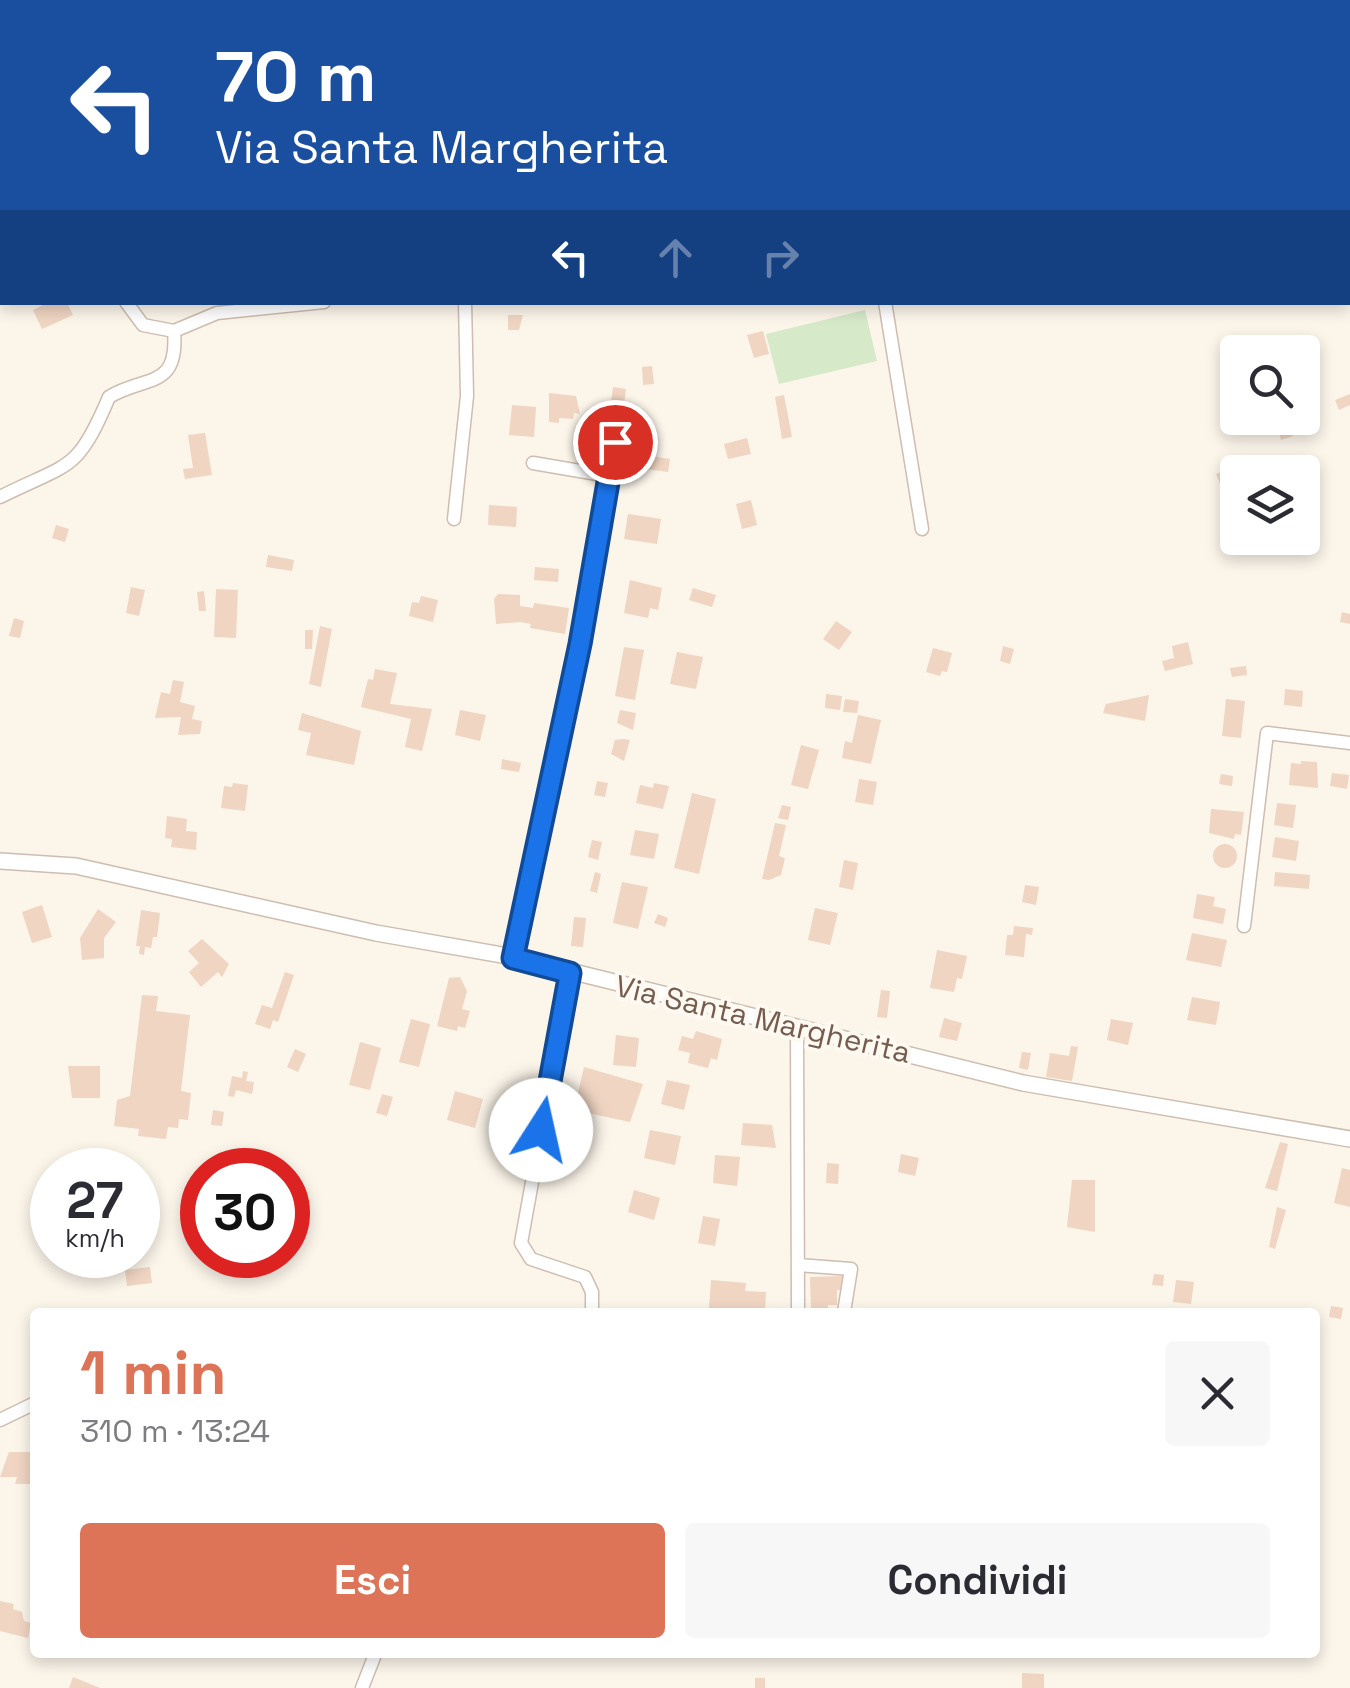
<!DOCTYPE html>
<html lang="it">
<head>
<meta charset="utf-8">
<style>
  body { margin:0; font-family:"Space Grotesk",sans-serif; background:#f7f7f7; color:#2b2b33; height:100vh; display:flex; flex-direction:column; font-size:38px; white-space:nowrap }
  * { box-sizing:border-box; margin:0 }
  p { font-size:32px; color:#7c7c81 }
  .icon { flex:none; width:55px; height:55px; fill:none; stroke:currentColor; stroke-width:2; stroke-linecap:round; stroke-linejoin:round }
  .map { position:relative; flex:1; overflow:hidden }
  .panel { position:absolute; left:30px; top:1308px; width:1290px; height:350px; display:flex; flex-direction:column; background:#fff; border-radius:10px; box-shadow:0 5px 15px #0003 }
  .panel>* { flex:none }
  .top-card { position:absolute; left:0px; top:0px; width:1350px; height:305px; box-shadow:0 5px 15px #0003; background:#1a4fa0; color:#fff; overflow:hidden }
  .tools { position:absolute; left:1220px; top:335px; display:grid; gap:20px }
  .tools a { display:grid; place-items:center; width:100px; height:100px; border-radius:10px; background:#fff; box-shadow:0 5px 15px #0003; font-size:50px }
  .speed { position:absolute; left:30px; top:1148px; display:flex; gap:20px; font-size:50px; font-weight:700; text-align:center }
  .speed>* { display:grid; place-content:center; width:130px; height:130px; border-radius:50%; background:#fff; box-shadow:0 5px 15px #0003; line-height:1 }
  .speed small { font-size:25px; font-weight:400 }
  .speed .limit { border:15px solid #d22; background:#fff; color:#111 }
  .pin { position:absolute; display:grid; place-items:center; width:85px; height:85px; color:#fff; margin:-42px; border:5px solid #fff; border-radius:50%; box-shadow:0 2px 10px #0007 }
  .me { position:absolute; width:110px; margin:-55px; rotate:10deg; stroke-linejoin:round; filter:drop-shadow(0 0 8px #0008) }
  .turn { display:flex; align-items:center; gap:35px; height:210px; padding:0 50px; font-size:45px }
  .turn .icon { width:130px; height:130px; stroke-width:2.5 }
  .turn b { display:block; font-size:70px; line-height:85px }
  .lanes { display:flex; align-items:center; height:95px; padding:0 50px; background:#0003; justify-content:center; gap:50px; direction:ltr }
  .lanes .off { opacity:.35 }
  .round { display:grid; place-items:center; flex:none; width:105px; height:105px; border-radius:10px; background:#f7f7f7 }
  .headline { display:flex; align-items:center; justify-content:space-between; height:170px; padding:0 50px }
  h1 { font-size:60px; font-weight:800; line-height:75px; color:#de7457 }
  .cta { display:flex; gap:20px; margin-top:auto; padding:20px 50px }
  .cta a { flex:1; height:115px; border-radius:10px; background:#de7457; color:#fff; font-size:40px; font-weight:800; line-height:115px; text-align:center }
  .cta a+a { background:#f7f7f7; color:#2b2b33 }
  .map>svg:first-child { display:block }
</style>
</head>
<body>
<div class="map">
<svg width="1350" height="1688" viewBox="0 0 1350 1688">
  <rect width="100%" height="100%" fill="#fcf5ea"/>
  <path fill="#d6e9c9" d="M865 310 877 361 779 384 766 334Z"/>
  <path fill="#f0d5c3" d="M49 302H67L73 315 42 329 33 310Z
    M508 315H523L519 330H508Z
    M763 331 769 354 754 358 747 335Z
    M652 366 654 384 643 385 642 367Z
    M613 387 626 389 623 412 610 410Z
    M549 393 576 396 580 414 574 413 573 419 559 418V423L549 422Z
    M1350 394V405L1339 410 1335 400Z
    M784 395 792 437 782 439 775 397Z
    M512 405 536 407 534 437 509 435Z
    M1291 428 1293 436 1281 440 1279 432Z
    M205 433 212 475 185 479 183 469 193 468 188 435Z
    M747 438 751 454 728 459 724 444Z
    M632 453 670 459 668 472 631 467Z
    M1235 466 1238 481 1222 488 1216 474Z
    M751 500 757 525 742 529 736 504Z
    M489 505 517 507 516 527 488 525Z
    M628 514 661 519 657 544 624 539Z
    M56 525 69 529 65 542 52 538Z
    M268 555 294 560 292 571 266 567Z
    M535 567 559 569 558 582 534 580Z
    M630 580 662 588 658 610 650 608 648 618 624 613Z
    M131 587 145 590 139 616 126 613Z
    M693 588 716 595 712 607 689 600Z
    M216 589 238 590 236 638 214 637Z
    M204 591 206 611H199L197 592Z
    M498 594 520 595V606L533 608 534 603 569 608 565 634 530 628 531 624 520 622 496 624 494 599Z
    M421 596 438 600 433 622 409 616 412 602 419 603Z
    M1342 612 1350 614V624L1340 622Z
    M14 618 24 621 20 638 9 636Z
    M836 621 852 632 839 650 823 639Z
    M320 626 332 629 321 687 309 684Z
    M305 630H313L312 649H305Z
    M1188 642 1193 664 1165 671 1162 661 1174 658 1172 646Z
    M1003 646 1014 649 1010 664 1000 661Z
    M624 647 644 650 635 700 615 696Z
    M933 648 952 653 947 672 942 671 940 676 926 672Z
    M677 652 703 657 696 689 670 684Z
    M1246 666 1247 675 1232 677 1230 668Z
    M375 669 397 673 390 704 432 709 422 751 405 747 411 719 361 707 368 679 373 680Z
    M173 680 184 682 180 702 195 706 192 719 202 721 200 734 178 735 181 717 155 718 161 692 170 694Z
    M1285 689 1303 691 1302 707 1284 705Z
    M826 694 842 696 840 710 825 708Z
    M1149 695 1145 721 1103 713 1106 704Z
    M845 699 859 701 857 713 843 712Z
    M1226 699 1245 701 1241 738 1222 736Z
    M460 710 486 715 480 741 455 735Z
    M620 710 636 713 633 730 617 723Z
    M302 713 361 731 354 765 306 755 311 733 298 730Z
    M858 715 881 720 871 764 842 758 845 741 852 743Z
    M624 739 630 740 624 761 611 754 615 740Z
    M801 745 819 750 808 789 791 785Z
    M502 759 521 763 519 772 501 769Z
    M1301 761 1317 762 1318 788 1289 785 1291 763 1301 764Z
    M1332 773 1349 775 1347 789 1330 786Z
    M1221 774 1233 776 1232 786 1219 784Z
    M859 779 877 782 873 805 855 802Z
    M597 781 608 783 605 797 594 795Z
    M233 783 248 785 245 811 221 808 224 786 232 787Z
    M654 783 669 786 663 809 636 803 640 785 653 788Z
    M692 793 716 799 699 874 674 868Z
    M1277 803 1296 805 1293 828 1274 825Z
    M782 805 791 807 788 820 778 818Z
    M1211 809 1244 812 1241 835 1235 834 1234 839 1209 833Z
    M167 816 187 819 186 831 197 832 196 850 171 847 172 839 165 838Z
    M775 823 786 825 779 856 785 858 781 875 769 880 762 879Z
    M635 830 659 834 654 859 630 855Z
    M1275 837 1299 841 1296 861 1272 857Z
    M592 840 602 842 598 860 588 857Z
    M1213 856a12 12 0 1 1 24 0a12 12 0 1 1-24 0Z
    M844 860 858 863 853 890 839 887Z
    M595 872 601 874 597 893 590 891Z
    M1275 872 1310 875 1309 889 1274 886Z
    M622 882 648 887 638 929 613 923Z
    M1025 885 1039 887 1036 905 1022 902Z
    M1197 894 1215 897 1213 906 1226 909 1223 924 1193 918Z
    M42 905 52 937 32 943 22 912Z
    M815 908 838 913 830 945 808 940Z
    M98 909 116 922 104 938V958L82 960 80 938Z
    M141 910 160 913 157 937H153L151 948 145 947 144 955 139 954 140 946H136Z
    M658 914 668 918 665 927 654 923Z
    M574 917 586 918 583 947 571 946Z
    M1014 926 1033 928 1032 935 1026 934 1024 957 1005 955 1007 935H1013Z
    M1192 933 1227 940 1221 967 1186 960Z
    M202 939 229 964 222 977 218 972 201 987 189 972 199 963 188 951Z
    M937 950 967 956 962 979 957 978 954 992 930 988Z
    M285 972 294 975 278 1022 273 1020 270 1029 255 1024 262 1005 272 1008Z
    M460 977 467 991 462 1009 470 1011 465 1028 458 1026 457 1031 437 1026 449 978Z
    M881 990 890 991 887 1018 877 1017Z
    M142 995 158 996 156 1011 190 1015 181 1091 191 1093 188 1120 179 1119 178 1128 168 1127 166 1139 138 1136 139 1129 114 1126 117 1100 130 1096Z
    M1192 997 1220 1002 1216 1025 1187 1020Z
    M944 1018 962 1023 957 1041 939 1037Z
    M411 1019 430 1024 419 1067 399 1062Z
    M1111 1019 1133 1023 1128 1045 1107 1040Z
    M696 1031 722 1039 717 1060 711 1058 708 1068 688 1063 690 1053 678 1050 682 1036 693 1039Z
    M616 1035 639 1038 636 1067 613 1065Z
    M360 1042 381 1048 370 1090 349 1085Z
    M1071 1046 1078 1047 1072 1081 1046 1077 1050 1053 1069 1056Z
    M295 1049 306 1054 298 1072 287 1067Z
    M1022 1052 1031 1053 1028 1070 1019 1068Z
    M68 1066H100V1098H72Z
    M584 1067 643 1084 630 1122 574 1110Z
    M243 1071 248 1072 246 1081 254 1082 252 1094 236 1090 234 1097 228 1096 232 1076 242 1078Z
    M667 1080 690 1085 684 1110 661 1104Z
    M455 1091 483 1099 475 1128 447 1120Z
    M382 1094 393 1097 387 1116 376 1113Z
    M213 1110 224 1112 222 1126 211 1125Z
    M743 1123 772 1125 776 1148 741 1145Z
    M650 1130 681 1136 675 1165 644 1158Z
    M1280 1142 1288 1144 1277 1191 1265 1188Z
    M114 1154 125 1160 119 1170H105Z
    M901 1154 919 1158 915 1176 898 1172Z
    M715 1155 740 1157 737 1186 713 1183Z
    M827 1163 839 1164 838 1184 826 1183Z
    M1342 1168 1350 1170V1207L1334 1203Z
    M1072 1180H1095V1232L1067 1227Z
    M634 1190 660 1198 654 1220 628 1212Z
    M1277 1207 1286 1210 1275 1249 1269 1247Z
    M703 1216 720 1219 715 1246 698 1243Z
    M150 1267 152 1283 127 1286 125 1270Z
    M1154 1274 1164 1275 1163 1286 1152 1285Z
    M844 1276V1290H837V1305H828V1311L811 1312 810 1277Z
    M711 1280 746 1283 745 1291 766 1292 765 1312 709 1309Z
    M1176 1280 1194 1282 1191 1304 1173 1302Z
    M1331 1306 1343 1308 1341 1319 1329 1317Z
    M9 1452H35V1484H15L17 1477H0Z
    M0 1601 14 1604 13 1609 22 1612 24 1621 31 1623 28 1638 0 1631Z
    M1022 1673 1044 1674V1688H1022Z
    M73 1677 100 1688H69Z
    M755 1678H765V1688H755Z"/>
  <g fill="none" stroke-linecap="round" stroke-linejoin="round">
    <defs>
      <path id="minor" d="M21 0V2
        M815 0 816 2
        M765 2 778 0
        M126 302 143 325 174 331
        M885 302 922 529
        M533 463 609 476
        M0 497C70 462 77 473 109 397 145 375 179 390 174 331L217 313 324 302
        M454 519 467 396 465 302
        M1244 926 1267 733 1350 743
        M513 957 580 644 615 442
        M570 973 521 1243 531 1259 585 1277 592 1292V1312
        M797 1031 798 1312
        M798 1265 851 1269 844 1312
        M0 1420 35 1403
        M362 1688 376 1652"/>
      <path id="tertiary" d="M0 861 76 866 376 933 513 957 1023 1083 1350 1139"/>
    </defs>
    <use href="#minor" stroke="#cebdb0" stroke-width="15"/>
    <use href="#tertiary" stroke="#cebdb0" stroke-width="18"/>
    <use href="#minor" stroke="#fff" stroke-width="12"/>
    <use href="#tertiary" stroke="#fff" stroke-width="15"/>
  </g>
  <g fill="none" stroke-linecap="round" stroke-linejoin="round">
    <defs>
      <path id="route" d="M541 1130 570 973 513 958 580 644 615 442"/>
    </defs>
    <use href="#route" stroke="#114b97" stroke-width="25"/>
    <use href="#route" stroke="#1a73e8" stroke-width="18"/>
  </g>
  <g text-anchor="middle" dominant-baseline="central" stroke-width="8" stroke-linejoin="round" paint-order="stroke">
    <g font-size="30" fill="#765c4e" stroke="#fef9f1">
      <text transform="translate(763 1019) rotate(13)">Via Santa Margherita</text>
    </g>
  </g>
</svg>
<div class="tools">
<a><svg class="icon" aria-label="search" viewBox="0 0 24 24"><circle cx="10" cy="10" r="6"/><path d="M15 15l6 6"/></svg></a>
<a><svg class="icon" aria-label="layers" viewBox="0 0 24 24"><path d="M12 4l9 5-9 5-9-5zM3 14l9 5 9-5"/></svg></a>
</div>
<div class="speed"><div>27<small>km/h</small></div><div class="limit">30</div></div>
<div class="pin" style="left:615px;top:442px;background:#d93025"><svg class="icon" aria-label="arrive" viewBox="0 0 24 24"><path d="M6 21V4h12l-3 4 3 4H6"/></svg></div>
<svg class="me" style="left:541px;top:1130px" viewBox="-20 -20 40 40"><circle r="19" fill="#fff"/><path d="M0-13L10 11 0 6-10 11z" fill="#1a73e8"/></svg>
<div class="top-card">
<div class="turn"><svg class="icon" aria-label="left" viewBox="0 0 24 24"><path d="M17 20v-9H6M10 6l-5 5 5 5"/></svg><div><b>70 m</b>Via Santa Margherita</div></div>
<div class="lanes"><svg class="icon" aria-label="left" viewBox="0 0 24 24"><path d="M17 20v-9H6M10 6l-5 5 5 5"/></svg><svg class="icon off" aria-label="ahead" viewBox="0 0 24 24"><path d="M12 20V5M6 11l6-6 6 6"/></svg><svg class="icon off" aria-label="right" viewBox="0 0 24 24"><path d="M7 20v-9h11M14 6l5 5-5 5"/></svg></div>
</div>
<section class="panel">
<div class="headline"><div><h1>1 min</h1><p>310 m · 13:24</p></div><a class="round"><svg class="icon" aria-label="close" viewBox="0 0 24 24"><path d="M6 6l12 12M18 6L6 18"/></svg></a></div>
<div class="cta"><a>Esci</a><a>Condividi</a></div>
</section>
</div>
</body>
</html>
